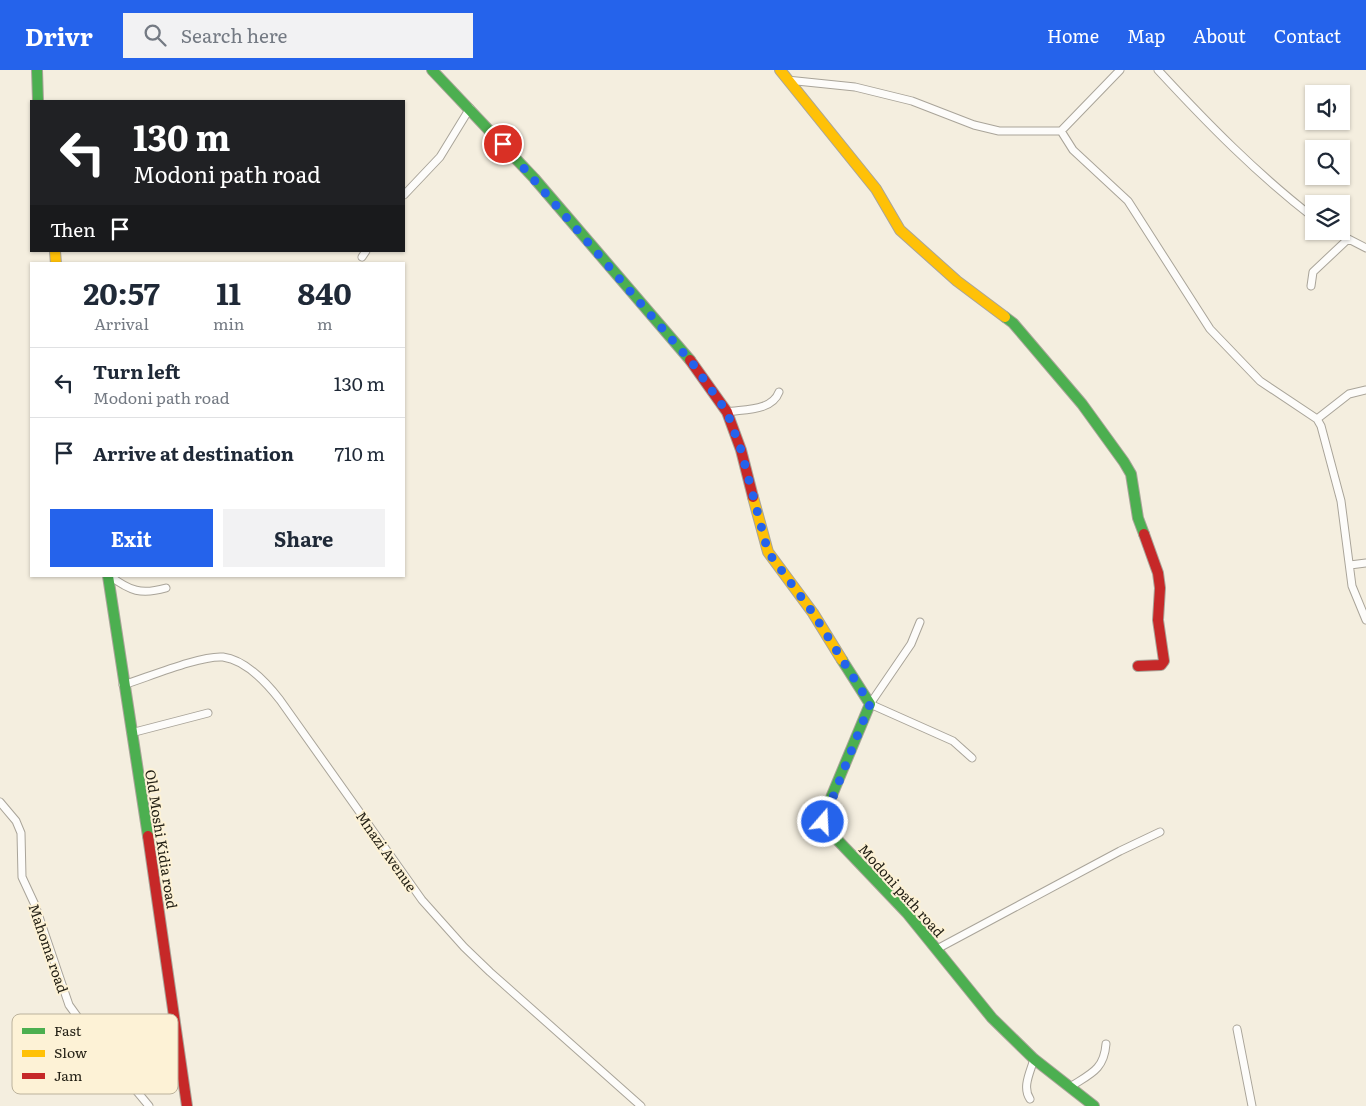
<!DOCTYPE html>
<html lang="en">
<head>
<meta charset="utf-8">
<style>
  body { margin:0; font-family:Literata,serif; background:#f2f2f3; color:#1f2937; height:100vh; display:flex; flex-direction:column; font-size:19px; white-space:nowrap }
  * { box-sizing:border-box; margin:0 }
  p { font-size:16px; color:#747a83 }
  .icon { flex:none; width:28px; height:28px; fill:none; stroke:currentColor; stroke-width:2; stroke-linecap:round; stroke-linejoin:round }
  .map { position:relative; flex:1; overflow:hidden }
  .panel { position:absolute; left:30px; top:192px; width:375px; height:315px; display:flex; flex-direction:column; background:#fff; border-radius:0px; box-shadow:0 1px 4px #0004 }
  .panel>* { flex:none }
  .banner { position:absolute; left:30px; top:30px; width:375px; height:152px; border-radius:0px; box-shadow:0 1px 4px #0004; background:#202124; color:#fff; overflow:hidden }
  .fabs { position:absolute; left:1305px; top:15px; display:grid; gap:10px }
  .fabs a { display:grid; place-items:center; width:45px; height:45px; border-radius:0px; background:#fff; box-shadow:0 1px 4px #0004; font-size:25px }
  .pin { position:absolute; display:grid; place-items:center; width:42px; height:42px; color:#fff; margin:-21px; border:2px solid #fff; border-radius:50%; box-shadow:0 1px 5px #0007 }
  .me { position:absolute; width:55px; margin:-28px; rotate:19deg; stroke-linejoin:round; filter:drop-shadow(0 0 4px #0008) }
  .turn { display:flex; align-items:center; gap:18px; height:105px; padding:0 20px; font-size:22px }
  .turn .icon { width:65px; height:65px; stroke-width:2.5 }
  .turn b { display:block; font-size:35px; line-height:42px }
  .then { display:flex; align-items:center; height:48px; padding:0 20px; background:#0003; gap:10px; font-size:19px }
  .eta { display:flex; justify-content:space-evenly; align-items:center; height:85px; text-align:center }
  .eta b { font-size:30px; font-weight:700; line-height:35px }
  .primary-button { display:flex; gap:10px; margin-top:auto; padding:10px 20px }
  .primary-button a { flex:1; height:58px; border-radius:0px; background:#2563eb; color:#fff; font-size:20px; font-weight:700; line-height:58px; text-align:center }
  .primary-button a+a { background:#f2f2f3; color:#1f2937 }
  ul { padding:0; list-style:none }
  li { display:flex; align-items:center; gap:15px; height:70px; padding:0 20px; border-top:1px solid #e0e1e3 }
  li div { flex:1 }
  li b { display:block; font-size:19px }
  li em { font-style:normal }
  header { display:flex; align-items:center; gap:30px; box-sizing:border-box; height:70px; padding:0 25px; background:#2563eb; color:#fff }
  header strong { font-size:24px }
  nav { display:flex; gap:28px; margin-inline-start:auto; font-size:18px }
  .search { width:350px; height:45px; background:#f2f2f3; display:flex; align-items:center; gap:12px; box-sizing:border-box; padding:0 18px; border-radius:0px; color:#747a83; font-size:19px }
  .map>svg:first-child { display:block }
</style>
</head>
<body>
<header>
<strong>Drivr</strong>
<div class="search"><svg class="icon" aria-label="search" viewBox="0 0 24 24"><circle cx="10" cy="10" r="6"/><path d="M15 15l6 6"/></svg>Search here</div>
<nav><a>Home</a><a>Map</a><a>About</a><a>Contact</a></nav>
</header>
<div class="map">
<svg width="1366" height="1036" viewBox="0 0 1366 1036">
  <rect width="100%" height="100%" fill="#f4eedf"/>
  <g fill="none" stroke-linecap="round" stroke-linejoin="round">
    <defs>
      <path id="street" d="M1120 0 1061 61 1073 80 1128 131 1210 259 1260 311 1317 349 1321 356 1341 431 1352 516 1366 550
        M1158 0C1207 53 1257 104 1314 148
        M787 10 855 17 912 31 974 55 999 61H1061
        M404 125 440 87 470 38
        M1333 161 1366 178
        M362 187 366 181
        M1311 216 1313 202 1347 170
        M727 342C745 339 772 341 779 322
        M1317 349 1349 324 1366 320
        M1350 495 1366 493
        M110 506C130 521 141 525 166 518
        M920 552 911 574 870 634 953 671 972 688
        M123 615C146 608 201 585 223 587 246 590 266 612 280 630L422 830 464 877 490 902 641 1036
        M131 663 208 643
        M0 732 16 751 21 763 22 807 35 835 69 935 95 971 149 1036
        M937 879 1120 781 1160 762
        M1237 959 1252 1036
        M1070 1017C1090 1004 1104 1000 1106 974
        M1030 1029C1022 1017 1030 1003 1034 989"/>
      <path id="fast" d="M37 0 38 31
        M432 0 534 108 690 290
        M1005 247 1013 253 1082 334 1124 392 1131 404 1138 448 1144 464
        M108 506 148 766
        M842 590 870 634 825 742 823 752 826 758 907 843 992 948 1034 989 1094 1036"/>
      <path id="slow" d="M780 0 876 119 900 160 957 211 1005 247
        M55 181 56 194
        M753 427 768 482 813 543 842 590"/>
      <path id="jam" d="M690 290 727 342 741 380 753 427
        M1138 596 1161 595 1164 591 1158 550 1160 518 1158 503 1144 464
        M148 766 187 1036"/>
    </defs>
    <use href="#street" stroke="#a9a499" stroke-width="9"/>
    <use href="#fast" stroke="#a9a499" stroke-width="12"/>
    <use href="#slow" stroke="#a9a499" stroke-width="12"/>
    <use href="#jam" stroke="#a9a499" stroke-width="12"/>
    <use href="#street" stroke="#fdfcfa" stroke-width="7"/>
    <use href="#fast" stroke="#4caf50" stroke-width="10"/>
    <use href="#slow" stroke="#ffc107" stroke-width="10"/>
    <use href="#jam" stroke="#c62828" stroke-width="10"/>
  </g>
  <g fill="none" stroke-linecap="round" stroke-linejoin="round">
    <path stroke="#2563eb" stroke-width="9" stroke-dasharray="0 16.2" d="M503 74 693 294 727 342 741 380 768 482 813 543 870 634 823 752"/>
  </g>
  <g text-anchor="middle" dominant-baseline="central" stroke-width="4" stroke-linejoin="round" paint-order="stroke">
    <g font-size="14" fill="#211e13" stroke="#fdf2d6">
      <text transform="translate(162 769) rotate(81)">Old Moshi Kidia road</text>
      <text transform="translate(387 781) rotate(55)">Mnazi Avenue</text>
      <text transform="translate(902 820) rotate(48)">Modoni path road</text>
      <text transform="translate(49 878) rotate(71)">Mahoma road</text>
    </g>
  </g>
  <rect x="12" y="944" width="166" height="80" rx="8" fill="#fdf2d6" stroke="#bbb29c" stroke-width="1"/>
  <rect x="22" y="958" width="23" height="6" fill="#4caf50"/>
  <rect x="22" y="980" width="23" height="7" fill="#ffc107"/>
  <rect x="22" y="1003" width="23" height="6" fill="#c62828"/>
  <g font-size="14" fill="#211e13">
    <text x="54" y="966">Fast</text>
    <text x="54" y="988">Slow</text>
    <text x="54" y="1011">Jam</text>
  </g>
</svg>
<div class="fabs">
<a><svg class="icon" aria-label="sound" viewBox="0 0 24 24"><path d="M4 9h4l5-4v14l-5-4H4zM17 9q2 3 0 6"/></svg></a>
<a><svg class="icon" aria-label="search" viewBox="0 0 24 24"><circle cx="10" cy="10" r="6"/><path d="M15 15l6 6"/></svg></a>
<a><svg class="icon" aria-label="layers" viewBox="0 0 24 24"><path d="M12 4l9 5-9 5-9-5zM3 14l9 5 9-5"/></svg></a>
</div>
<div class="pin" style="left:503px;top:74px;background:#d93025"><svg class="icon" aria-label="arrive" viewBox="0 0 24 24"><path d="M6 21V4h12l-3 4 3 4H6"/></svg></div>
<svg class="me" style="left:823px;top:752px" viewBox="-20 -20 40 40"><circle r="17" fill="#2563eb" stroke="#fff" stroke-width="3"/><path d="M0-11L8 9 0 5-8 9z" fill="#fff"/></svg>
<div class="banner">
<div class="turn"><svg class="icon" aria-label="left" viewBox="0 0 24 24"><path d="M17 20v-9H6M10 6l-5 5 5 5"/></svg><div><b>130 m</b>Modoni path road</div></div>
<div class="then">Then<svg class="icon" aria-label="arrive" viewBox="0 0 24 24"><path d="M6 21V4h12l-3 4 3 4H6"/></svg></div>
</div>
<section class="panel">
<div class="eta">
<div><b>20:57</b><p>Arrival</p></div>
<div><b>11</b><p>min</p></div>
<div><b>840</b><p>m</p></div>
</div>
<ul>
<li><svg class="icon" aria-label="left" viewBox="0 0 24 24"><path d="M17 20v-9H6M10 6l-5 5 5 5"/></svg><div><b>Turn left</b><p>Modoni path road</p></div><em>130 m</em></li>
<li><svg class="icon" aria-label="arrive" viewBox="0 0 24 24"><path d="M6 21V4h12l-3 4 3 4H6"/></svg><div><b>Arrive at destination</b></div><em>710 m</em></li>
</ul>
<div class="primary-button"><a>Exit</a><a>Share</a></div>
</section>
</div>
</body>
</html>
